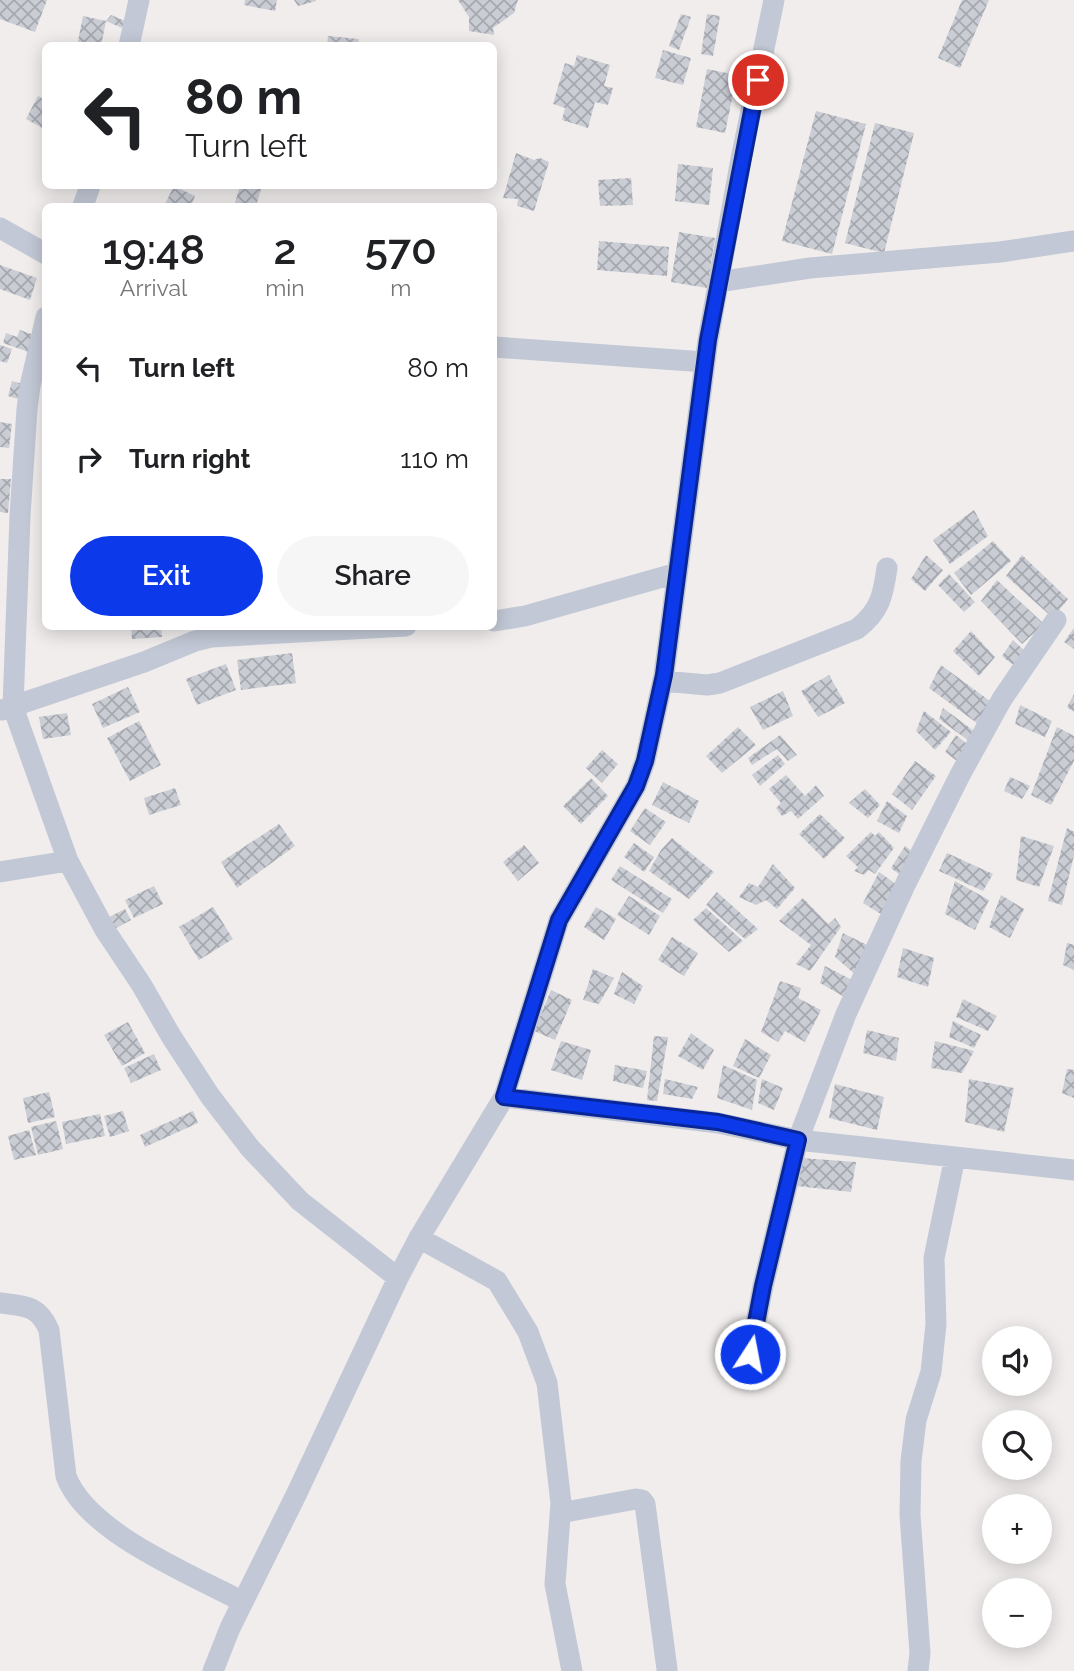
<!DOCTYPE html>
<html lang="en">
<head>
<meta charset="utf-8">
<style>
  body { margin:0; font-family:Raleway,sans-serif; background:#f6f6f6; color:#202124; height:100vh; display:flex; flex-direction:column; font-size:26px; white-space:nowrap }
  * { box-sizing:border-box; margin:0 }
  p { font-size:23px; color:#757577 }
  .icon { flex:none; width:38px; height:38px; fill:none; stroke:currentColor; stroke-width:2; stroke-linecap:round; stroke-linejoin:round }
  .map { position:relative; flex:1; overflow:hidden }
  .sheet { position:absolute; left:42px; top:203px; width:455px; height:427px; display:flex; flex-direction:column; background:#fff; border-radius:10px; box-shadow:0 4px 18px #0003 }
  .sheet>* { flex:none }
  .hud { position:absolute; left:42px; top:42px; width:455px; height:147px; border-radius:10px; box-shadow:0 4px 18px #0003; background:#fff; color:#202124; overflow:hidden }
  .tools { position:absolute; left:982px; top:1326px; display:grid; gap:14px }
  .tools a { display:grid; place-items:center; width:70px; height:70px; border-radius:50%; background:#fff; box-shadow:0 4px 18px #0003; font-size:35px }
  .pin { position:absolute; display:grid; place-items:center; width:60px; height:60px; color:#fff; margin:-30px; border:4px solid #fff; border-radius:50%; box-shadow:0 2px 7px #0007 }
  .me { position:absolute; width:77px; margin:-38px; rotate:11deg; stroke-linejoin:round; filter:drop-shadow(0 0 5px #0008) }
  .turn { display:flex; align-items:center; gap:24px; height:147px; padding:0 28px; font-size:32px }
  .turn .icon { width:91px; height:91px; stroke-width:2.5 }
  .turn b { display:block; font-size:49px; line-height:60px }
  .eta { display:flex; justify-content:space-evenly; align-items:center; height:119px; text-align:center }
  .eta b { font-size:42px; font-weight:600; line-height:49px }
  .button { display:flex; gap:14px; margin-top:auto; padding:14px 28px }
  .button a { flex:1; height:80px; border-radius:42px; background:#0c3aeb; color:#fff; font-size:28px; font-weight:600; line-height:80px; text-align:center }
  .button a+a { background:#f6f6f6; color:#202124 }
  ul { padding:0; list-style:none }
  li { display:flex; align-items:center; gap:21px; height:91px; padding:0 28px }
  li div { flex:1 }
  li b { display:block; font-size:26px }
  li em { font-style:normal }
  .map>svg:first-child { display:block }
</style>
</head>
<body>
<div class="map">
<svg width="1074" height="1671" viewBox="0 0 1074 1671">
  <defs>
    <pattern id="building-cross-hatch" width="8" height="8" patternUnits="userSpaceOnUse" patternTransform="scale(1.75)"><rect width="8" height="8" fill="#cbcdd5"/><path d="M0 0l8 8M0 8l8-8" fill="none" stroke="#a6a8b0"/></pattern>
  </defs>
  <rect width="100%" height="100%" fill="#f0edec"/>
  <path fill="url(#building-cross-hatch)" d="M0 0H47L35 32 0 19Z
    M245 0H277L275 11 244 5Z
    M294 0H316V1L298 6Z
    M458 0H518L514 13 493 28 494 35 469 31V17Z
    M962 0H989L960 68 938 58Z
    M681 14 691 17 679 50 669 46Z
    M707 14 720 16 713 56 701 54Z
    M111 15 125 21 122 28 106 21 101 46H77L83 16 106 21Z
    M328 36 359 39 358 46H327Z
    M663 50 691 58 683 85 655 78Z
    M577 55 610 65 604 86 613 88 608 105 595 102 588 128 562 120 565 108 553 104 565 63 574 66Z
    M707 69 737 75 725 133 696 127Z
    M38 96 46 101V130L26 119Z
    M816 111 866 124 832 254 782 241Z
    M875 123 914 133 884 253 845 243Z
    M516 153 534 160 540 158 549 162 534 211 517 206 518 199 503 198Z
    M678 164 713 168 709 205 675 201Z
    M631 178 633 205 600 206 598 180Z
    M174 186 195 196 191 206H164Z
    M240 186H262L256 206H234Z
    M679 232 715 238 707 288 671 282Z
    M599 241 669 247 667 276 597 270Z
    M0 265 37 278 30 300 0 289Z
    M20 330 34 335V354L3 343 6 333 17 337Z
    M0 345 12 349 7 363 0 361Z
    M12 381 30 386 25 401 8 396Z
    M0 422 12 424 9 448 0 447Z
    M0 479H11L8 513 0 512Z
    M974 510 988 536 950 564 933 540Z
    M993 541 1011 561 971 595 954 573Z
    M926 555 943 570 925 591 911 579Z
    M1022 555 1068 599 1053 618 1006 576Z
    M949 574 975 602 964 612 938 585Z
    M997 580 1044 624 1022 644 981 601Z
    M131 626H161L162 637 132 639Z
    M1074 628V649L1064 642Z
    M971 631 995 657 979 676 953 651Z
    M1013 640 1029 655 1018 669 1002 656Z
    M292 653 296 683 241 690 237 660Z
    M226 664 236 690 197 705 186 679Z
    M941 665 994 704 981 726 929 688Z
    M829 675 845 703 818 717 801 691Z
    M128 687 140 712 103 728 92 704Z
    M783 691 793 716 763 730 750 707Z
    M1074 694V712L1067 707Z
    M1020 705 1052 721 1045 737 1015 724Z
    M943 708 978 734 973 744 939 719Z
    M924 711 951 732 935 750 916 731Z
    M67 713 71 735 43 739 39 717Z
    M139 721 161 765 130 781 107 738Z
    M738 727 756 745 722 773 706 756Z
    M1057 727 1074 736V761L1051 805 1031 795Z
    M780 735 797 755 788 761 777 749 752 765 748 758Z
    M956 735 972 748 961 764 945 752Z
    M602 750 618 764 602 783 586 768Z
    M778 755 785 764 760 786 752 775Z
    M915 761 936 776 912 810 892 794Z
    M786 775 805 796 816 785 824 796 798 819 791 811 782 816 776 808 781 803 769 789Z
    M1010 777 1030 786 1022 799 1004 791Z
    M591 778 608 796 581 824 563 806Z
    M663 782 699 801 689 823 652 805Z
    M175 788 181 805 149 815 144 798Z
    M865 789 880 805 868 818 849 803Z
    M887 801 907 816 899 833 877 821Z
    M645 808 666 822 650 845 630 831Z
    M820 814 845 838 824 859 799 834Z
    M279 824 295 846 237 888 221 862Z
    M1067 828 1074 832V855L1062 905 1048 901Z
    M871 832 875 836 879 832 894 848 875 874 869 870 864 875 854 871 858 867 846 856Z
    M1021 836 1054 846 1039 887 1016 880Z
    M672 838 714 872 689 899 649 871 661 850Z
    M634 843 654 857 644 872 624 857Z
    M524 845 539 863 518 881 503 862Z
    M905 846 927 862 912 884 891 868Z
    M947 853 993 874 983 891 939 871Z
    M773 864 795 888 777 909 766 900 756 905 739 897 749 883 758 887Z
    M620 866 672 899 663 913 611 880Z
    M879 872 899 886 884 916 863 903Z
    M955 881 989 900 975 930 945 914Z
    M154 886 163 904 134 918 125 900Z
    M717 892 758 929 745 939 706 905Z
    M1001 895 1024 909 1010 938 989 927Z
    M629 896 660 916 649 935 617 915Z
    M803 898 828 924 835 918 841 927 810 971 796 964 811 945 779 921Z
    M213 907 233 939 199 960 179 927Z
    M596 907 616 919 604 940 584 927Z
    M706 908 743 941 729 952 693 920Z
    M125 909 131 920 113 930 107 918Z
    M843 933 873 948 857 976 835 957Z
    M672 937 698 953 684 976 658 960Z
    M1067 943 1074 945V970L1063 965Z
    M903 948 934 958 928 987 897 977Z
    M825 966 854 981 848 999 820 983Z
    M593 969 614 978 599 1004 583 1000Z
    M622 972 643 986 634 1004 614 994Z
    M780 981 801 988 798 998 821 1010 805 1042 785 1031 778 1042 761 1032Z
    M551 990 572 1000 555 1040 534 1031Z
    M963 999 997 1016 988 1031 956 1017Z
    M953 1021 981 1035 974 1048 949 1037Z
    M128 1022 145 1053 122 1066 104 1035Z
    M867 1030 899 1038 896 1061 863 1053Z
    M691 1033 714 1050 703 1070 678 1056Z
    M654 1036 668 1037 657 1101 647 1100Z
    M745 1039 771 1055 759 1078 733 1066Z
    M561 1041 591 1050 582 1080 551 1070Z
    M935 1041 974 1051 962 1073 931 1068Z
    M154 1054 161 1070 131 1083 124 1068Z
    M615 1065 647 1071 643 1088 613 1081Z
    M723 1065 757 1080 752 1110 717 1098Z
    M1067 1069 1074 1070V1098L1062 1093Z
    M665 1079 698 1087 692 1099 663 1094Z
    M762 1079 783 1088 774 1110 758 1103Z
    M969 1079 1014 1088 1004 1132 965 1122Z
    M835 1084 884 1097 877 1130 829 1118Z
    M49 1092 55 1117 28 1123 23 1098Z
    M123 1111 129 1131 110 1137 104 1116Z
    M193 1111 198 1123 145 1147 140 1135Z
    M100 1114 105 1136 66 1144 62 1122Z
    M56 1121 63 1149 38 1155 31 1127Z
    M29 1130 36 1155 14 1160 8 1136Z
    M801 1158 856 1162 851 1192 797 1186Z"/>
  <g fill="none" stroke-linecap="round" stroke-linejoin="round">
    <path stroke="#c2c8d5" stroke-width="21" d="M129 46 139 0
      M83 206 90 186
      M0 228 46 254
      M718 282 810 268 1000 252 1074 241
      M46 317 30 386 27 409 20 516 13 707 68 861 105 930 141 984 171 1036 210 1096 250 1148 300 1201 398 1278
      M494 347 705 362
      M494 621 525 616 677 573
      M663 681 707 685 720 683 857 629C880 611 883 596 887 568
      M2 710 144 662 195 641 211 637 406 626
      M0 872 68 861
      M504 1097 718 1123 798 1140 1074 1170
      M419 1238 497 1281 528 1332 547 1383 561 1503 555 1584 572 1671
      M0 1303C25 1306 38 1305 49 1330L66 1476C87 1533 191 1574 243 1602
      M746 1376 763 1286 798 1140 846 1014 906 883 960 775 1002 699 1056 620
      M560 1513 636 1499 642 1500 645 1504 667 1669
      M213 1671 230 1628 296 1495 398 1278 419 1238 504 1097 559 920 636 786 645 761 664 675 708 340 741 159 774 0
      M918 1671 920 1653 910 1515 911 1461 916 1420 931 1372 936 1324 934 1258 955 1157"/>
  </g>
  <g fill="none" stroke-linecap="round" stroke-linejoin="round">
    <defs>
      <path id="route" d="M750 1354 763 1286 798 1140 718 1122 504 1097 559 920 636 786 645 761 664 675 708 340 758 80"/>
    </defs>
    <use href="#route" stroke="#082699" stroke-width="18"/>
    <use href="#route" stroke="#0c3aeb" stroke-width="12"/>
  </g>
</svg>
<div class="tools">
<a><svg class="icon" aria-label="sound" viewBox="0 0 24 24"><path d="M4 9h4l5-4v14l-5-4H4zM17 9q2 3 0 6"/></svg></a>
<a><svg class="icon" aria-label="search" viewBox="0 0 24 24"><circle cx="10" cy="10" r="6"/><path d="M15 15l6 6"/></svg></a>
<a>+</a>
<a>−</a>
</div>
<div class="pin" style="left:758px;top:80px;background:#d93025"><svg class="icon" aria-label="arrive" viewBox="0 0 24 24"><path d="M6 21V4h12l-3 4 3 4H6"/></svg></div>
<svg class="me" style="left:750px;top:1354px" viewBox="-20 -20 40 40"><circle r="17" fill="#0c3aeb" stroke="#fff" stroke-width="3"/><path d="M0-11L8 9 0 5-8 9z" fill="#fff"/></svg>
<div class="hud">
<div class="turn"><svg class="icon" aria-label="left" viewBox="0 0 24 24"><path d="M17 20v-9H6M10 6l-5 5 5 5"/></svg><div><b>80 m</b>Turn left</div></div>
</div>
<section class="sheet">
<div class="eta">
<div><b>19:48</b><p>Arrival</p></div>
<div><b>2</b><p>min</p></div>
<div><b>570</b><p>m</p></div>
</div>
<ul>
<li><svg class="icon" aria-label="left" viewBox="0 0 24 24"><path d="M17 20v-9H6M10 6l-5 5 5 5"/></svg><div><b>Turn left</b></div><em>80 m</em></li>
<li><svg class="icon" aria-label="right" viewBox="0 0 24 24"><path d="M7 20v-9h11M14 6l5 5-5 5"/></svg><div><b>Turn right</b></div><em>110 m</em></li>
</ul>
<div class="button"><a>Exit</a><a>Share</a></div>
</section>
</div>
</body>
</html>
